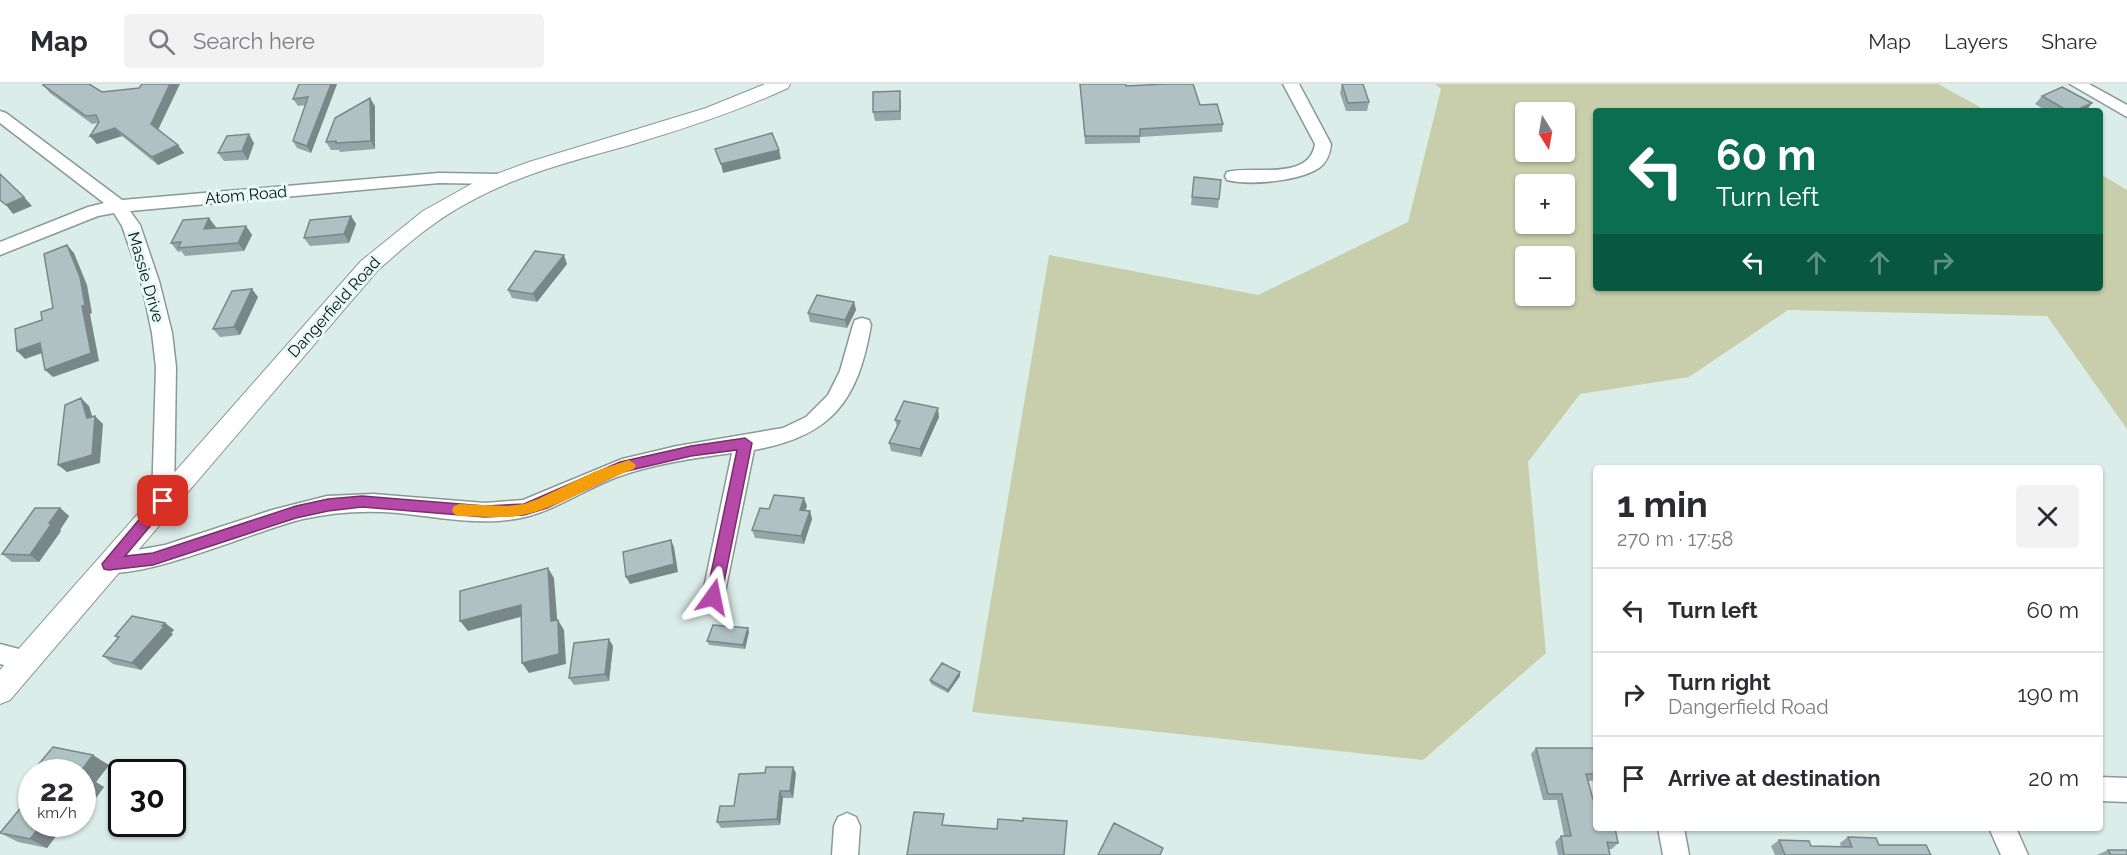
<!DOCTYPE html>
<html lang="en">
<head>
<meta charset="utf-8">
<style>
  body { margin:0; font-family:Raleway,sans-serif; background:#f2f2f3; color:#2b2b33; height:100vh; display:flex; flex-direction:column; font-size:22px; white-space:nowrap }
  * { box-sizing:border-box; margin:0 }
  p { font-size:20px; color:#7c7c81 }
  .icon { flex:none; width:33px; height:33px; fill:none; stroke:currentColor; stroke-width:2; stroke-linecap:round; stroke-linejoin:round }
  .map { position:relative; flex:1; overflow:hidden }
  .details { position:absolute; left:1593px; top:381px; width:510px; height:366px; display:flex; flex-direction:column; background:#fff; border-radius:6px; box-shadow:0 2px 4px #0004 }
  .details>* { flex:none }
  .banner { position:absolute; left:1593px; top:24px; width:510px; height:183px; border-radius:6px; box-shadow:0 2px 4px #0004; background:#0b6e4f; color:#fff; overflow:hidden }
  .needle { width:39px; rotate:169deg }
  .buttons { position:absolute; left:1515px; top:18px; display:grid; gap:12px }
  .buttons a { display:grid; place-items:center; width:60px; height:60px; border-radius:6px; background:#fff; box-shadow:0 2px 4px #0004; font-size:30px }
  .speed { position:absolute; left:18px; top:675px; display:flex; gap:12px; font-size:30px; font-weight:700; text-align:center }
  .speed>* { display:grid; place-content:center; width:78px; height:78px; border-radius:50%; background:#fff; box-shadow:0 2px 4px #0004; line-height:1 }
  .speed small { font-size:15px; font-weight:400 }
  .speed .limit { border:3px solid #111; border-radius:9px; background:#fff; color:#111 }
  .pin { position:absolute; display:grid; place-items:center; width:51px; height:51px; color:#fff; margin:-26px; border-radius:12px; box-shadow:0 3px 9px #0006 }
  .me { position:absolute; width:66px; margin:-33px; rotate:12deg; stroke-linejoin:round; filter:drop-shadow(0 0 4px #0008) }
  .turn { display:flex; align-items:center; gap:21px; height:126px; padding:0 24px; font-size:27px }
  .turn .icon { width:78px; height:78px; stroke-width:2.5 }
  .turn b { display:block; font-size:42px; line-height:51px }
  .lanes { display:flex; align-items:center; height:57px; padding:0 24px; background:#0003; justify-content:center; gap:30px; direction:ltr }
  .lanes .off { opacity:.35 }
  .round { display:grid; place-items:center; flex:none; width:63px; height:63px; border-radius:6px; background:#f2f2f3 }
  .summary { display:flex; align-items:center; justify-content:space-between; height:102px; padding:0 24px }
  h1 { font-size:36px; font-weight:700; line-height:45px }
  ul { padding:0; list-style:none }
  li { display:flex; align-items:center; gap:18px; height:84px; padding:0 24px; border-top:2px solid #e1e1e2 }
  li div { flex:1 }
  li b { display:block; font-size:22px }
  li em { font-style:normal }
  header { display:flex; align-items:center; gap:36px; box-sizing:border-box; height:84px; padding:0 30px; background:#fff; border-bottom:2px solid #e1e1e2 }
  header strong { font-size:28px }
  nav { display:flex; gap:33px; margin-inline-start:auto; font-size:21px }
  .search { width:420px; height:54px; background:#f2f2f3; display:flex; align-items:center; gap:15px; box-sizing:border-box; padding:0 21px; border-radius:6px; color:#7c7c81; font-size:22px }
  .map>svg:first-child { display:block }
</style>
</head>
<body>
<header>
<strong>Map</strong>
<div class="search"><svg class="icon" aria-label="search" viewBox="0 0 24 24"><circle cx="10" cy="10" r="6"/><path d="M15 15l6 6"/></svg>Search here</div>
<nav><a>Map</a><a>Layers</a><a>Share</a></nav>
</header>
<div class="map">
<svg width="2127" height="771" viewBox="0 0 2127 771">
  <rect width="100%" height="100%" fill="#dbede8"/>
  <path fill="#c8ceab" fill-rule="evenodd" d="M1435 0H1938L1987 27H1596V204H2100V90L2127 106V345L2047 232 1788 226 1689 293 1580 310 1528 378 1546 569 1423 676 972 628 1049 171 1258 211 1408 138 1441 5ZM1526 28H1564V68H1526ZM1526 100H1564V140H1526ZM1526 172H1564V212H1526Z"/>
  <g fill="none" stroke-linecap="round" stroke-linejoin="round">
    <defs>
      <path id="minor" d="M1283 0H1299L1331 60C1330 70 1327 78 1319 84 1299 97 1250 102 1227 96L1225 92 1227 88C1253 81 1309 98 1315 60Z
        M2070 0H2089L2127 21V33Z
        M0 27 6 29 122 116 439 89 499 90 505 91 507 95 505 99 499 100 439 99 130 127 140 141 159 197 172 249 176 283 174 417 171 423 163 426 155 423 152 417 156 283 152 249 141 197 122 142 114 129 98 132 0 171V158L88 123 104 119 0 39Z
        M862 234 869 236 871 241C858 317 832 352 754 366L724 513 721 520 713 523 705 520 702 513 732 369C694 374 653 380 617 393 585 405 558 425 525 433 484 443 439 433 398 429 365 426 334 428 303 435 259 445 138 499 101 487L98 480 101 473 109 471 165 461 272 426 327 412 373 410 485 419 523 416 622 375 677 362 783 344 806 333 828 311 840 287 853 241 855 236Z
        M0 560 34 569 38 576 34 583 26 587 0 580Z
        M2100 693 2127 694V718L2100 717Z
        M847 729 856 733 860 742 858 771H832L834 742 838 733Z
        M1658 744H1684L1689 771H1663Z
        M1989 744H2016L2028 771H2001Z"/>
      <path id="tertiary" d="M765 0H790L788 4C736 28 684 45 630 61 576 76 520 90 471 117 436 135 406 161 377 187L10 616 0 620V586L361 177 423 127 475 98 529 78 706 24Z"/>
    </defs>
    <use href="#minor" stroke="#899995" stroke-width="3"/>
    <use href="#tertiary" stroke="#899995" stroke-width="2"/>
    <use href="#minor" fill="#fff" fill-rule="evenodd"/>
    <use href="#tertiary" fill="#fff" fill-rule="evenodd"/>
  </g>
  <path fill="#96a6a8" d="M337 0 311 69 297 64 293 57 306 21 298 22 293 15Z
    M1080 0 1126 2 1200 21 1223 40 1222 48 1140 53V59L1085 60Z
    M1342 0 1369 18 1367 27H1346L1340 9Z
    M43 1 158 46 184 69 158 81 122 52 97 60 90 52 98 39 92 40 50 9Z
    M2042 12 2086 27H2047L2035 20Z
    M901 15V36L875 37 873 28Z
    M375 22V65L340 68 339 66H331L326 58Z
    M254 59 248 76 224 77 218 69Z
    M1194 93 1221 96 1218 124 1191 121Z
    M351 132 356 140 349 159 310 162 304 154Z
    M246 142 252 151 244 167 185 172 181 167 178 168 171 159 216 143 215 144Z
    M567 180 537 218 512 214 508 206Z
    M258 213 240 251 220 253 213 245Z
    M854 218 856 226 847 244 810 238 808 229Z
    M939 333 921 373 891 367 889 359 897 343 895 336Z
    M807 422 805 427H810L812 435 804 460 755 454 752 446 769 425Z
    M60 424 69 432 60 446 61 447 39 478H12L2 470Z
    M165 539 174 546 171 549 173 550 141 586 113 580 103 572 118 554 115 552Z
    M749 548 745 565 709 561 707 557Z
    M613 562 609 597 574 601 569 594Z
    M960 588V592L948 609 931 600 930 596Z
    M1536 664 1596 676V695L1595 697H1588L1596 744 1618 759 1612 765H1609L1610 771H1558L1555 758 1561 752H1564L1557 716H1543L1531 670Z
    M109 681 96 698 104 703 93 718 85 716 82 720V688Z
    M796 689 793 714H783L780 741 721 744 717 738 734 722Z
    M32 740H65L47 764 18 758 0 749Z
    M1848 753 1879 761 1931 771H1775L1771 762 1779 756 1811 762 1841 763 1840 759Z
    M2108 766 2127 771H2097Z"/>
  <path fill="#7a8788" d="M170 0H180L157 48 151 40Z
    M331 0H337L311 69 307 62Z
    M370 14 375 22V65L371 57Z
    M2092 19 2086 27H2074Z
    M115 44 122 52 97 60 90 52Z
    M249 50 254 59 248 76 242 67Z
    M178 61 184 69 158 81 152 73Z
    M779 66 781 75 723 89 721 80Z
    M24 113 32 122 13 130 6 121Z
    M351 132 356 140 349 159 344 150Z
    M209 134 216 143 210 154 204 145Z
    M246 142 252 151 244 167 238 159Z
    M67 161 74 169 87 201 92 229 90 230 99 277 53 293 45 286 82 222Z
    M564 171 567 180 537 218 533 210Z
    M252 205 258 213 240 251 234 243Z
    M854 218 856 226 847 244 845 236Z
    M40 259 48 267 25 275 17 267Z
    M81 314 89 322 94 338 95 332 103 340 100 379 67 388 58 381 87 334Z
    M938 324 939 333 921 373 920 365Z
    M804 414 807 422 802 434 800 426Z
    M60 424 69 432 60 446 61 447 39 478 30 471Z
    M810 427 812 435 804 460 801 452Z
    M671 456 674 463 678 488 630 500 626 493Z
    M548 484 554 494 558 546V536L564 546 566 580 529 589 522 579 551 537Z
    M521 521 528 531 468 547 460 537Z
    M165 539 174 546 171 549 173 550 141 586 132 579Z
    M748 544 749 548 745 565 743 561Z
    M609 555 613 562 609 597 605 590Z
    M960 588V592L948 609V606Z
    M93 671 109 681 96 698 104 703 93 718 82 712V688H80Z
    M793 683 796 689 793 714 790 707Z
    M780 707 783 714 780 741 777 735Z
    M42 740H65L47 764 30 755Z"/>
  <path fill="#afc1c3" stroke="#7a8788" stroke-width="1.5" d="M45 0H89L102 8 139 4 142 0H170L151 40 178 61 152 73 115 44 90 52 99 38 96 31 86 32 43 1Z
    M299 0H331L307 62 293 57 308 13 293 15Z
    M1080 0H1126V2L1166 0H1193L1200 21 1217 20 1223 40 1140 45V52H1085Z
    M1342 0H1363L1369 18 1348 19Z
    M2062 3 2092 19 2074 27H2068L2042 12Z
    M900 7V27L873 28V8Z
    M370 14 371 57 336 59V57L326 58 335 34Z
    M772 49 779 66 721 80 715 65Z
    M249 50 242 67 218 69 227 52Z
    M0 90 24 113 6 121 0 116Z
    M1194 93 1221 96 1219 115 1192 113Z
    M351 132 344 150 304 154 310 136Z
    M209 134 204 145 246 142 238 159 178 164 181 158 171 159 183 136Z
    M67 161 80 193 85 221 82 222 91 269 45 286 40 259 17 267 15 245 42 236 41 228 53 224 44 170Z
    M535 167 564 171 533 210 508 206Z
    M252 205 234 243 213 245 232 207Z
    M817 211 854 218 845 236 808 229Z
    M81 314 87 334 95 332 92 371 58 381 65 321Z
    M904 317 938 324 920 365 889 359 900 337 895 336Z
    M774 411 804 414 800 426 810 427 801 452 752 446 760 424 769 425Z
    M35 424H60L49 439H52L30 471 2 470Z
    M671 456 674 480 626 493 623 468Z
    M548 484 551 537 558 536 559 570 522 579 521 521 460 537V507Z
    M132 532 165 539 162 542 164 543 132 579 103 572 119 553 115 552Z
    M713 541 748 544 743 561 707 557Z
    M609 555 605 590 569 594 574 559Z
    M942 579 960 588 948 606 930 596Z
    M53 663 93 671 80 688H32Z
    M1536 664H1593L1596 676V690H1586L1596 726V744H1615L1618 759 1607 758 1610 771H1564L1561 752H1571L1562 710H1548Z
    M766 683H793L790 707H780L777 735 717 738 720 722H734L739 690 765 689Z
    M82 692 88 693 82 701Z
    M32 710V740H42L30 755 0 749Z
    M914 728 944 730 942 741 997 745 998 735 1023 737V734L1067 737 1064 771H907Z
    M1114 739 1163 764 1160 771H1098Z
    M1848 753 1876 754 1879 761H1926L1931 771H1785L1779 756 1809 757 1811 762 1852 763Z
    M2108 766H2127V771H2111Z"/>
  <path fill="#b649a8" stroke="#762f6d" stroke-width="1.5" d="M745 354 752 359 721 513 718 518 713 520 708 518 706 513 737 366 691 372 623 388 547 424 524 431 485 433 362 423 328 427 296 434 153 481 109 486 104 485 102 480 158 413H168L170 417 168 421 125 472 153 469 296 422 328 415 362 412 485 422 524 420 620 378 691 362Z"/>
  <path fill="#f59e0b" d="M629 376 636 381 634 385C597 398 561 423 523 431 503 435 480 432 459 432L454 430 452 426 454 422 459 420 507 422 524 420 538 415 596 387Z"/>
  <g text-anchor="middle" dominant-baseline="central" stroke-width="6" stroke-linejoin="round" paint-order="stroke">
    <g font-size="16" fill="#090e0d" stroke="#e8faf5">
      <text transform="translate(246 111) rotate(-5)">Atom Road</text>
      <text transform="translate(146 193) rotate(74)">Massie Drive</text>
      <text transform="translate(334 223) rotate(-48)">Dangerfield Road</text>
    </g>
  </g>
</svg>
<div class="buttons">
<a><svg class="needle" viewBox="-14 -14 28 28"><path d="M0-13l5 13h-10z" fill="#e53935"/><path d="M0 13l5-13h-10z" fill="#7c7c81"/></svg></a>
<a>+</a>
<a>−</a>
</div>
<div class="speed"><div>22<small>km/h</small></div><div class="limit">30</div></div>
<div class="pin" style="left:163px;top:417px;background:#d93025"><svg class="icon" aria-label="arrive" viewBox="0 0 24 24"><path d="M6 21V4h12l-3 4 3 4H6"/></svg></div>
<svg class="me" style="left:713px;top:513px" viewBox="-20 -20 40 40"><path d="M0-17L14 15 0 8-14 15z" fill="#b649a8" stroke="#fff" stroke-width="4"/></svg>
<div class="banner">
<div class="turn"><svg class="icon" aria-label="left" viewBox="0 0 24 24"><path d="M17 20v-9H6M10 6l-5 5 5 5"/></svg><div><b>60 m</b>Turn left</div></div>
<div class="lanes"><svg class="icon" aria-label="left" viewBox="0 0 24 24"><path d="M17 20v-9H6M10 6l-5 5 5 5"/></svg><svg class="icon off" aria-label="ahead" viewBox="0 0 24 24"><path d="M12 20V5M6 11l6-6 6 6"/></svg><svg class="icon off" aria-label="ahead" viewBox="0 0 24 24"><path d="M12 20V5M6 11l6-6 6 6"/></svg><svg class="icon off" aria-label="right" viewBox="0 0 24 24"><path d="M7 20v-9h11M14 6l5 5-5 5"/></svg></div>
</div>
<section class="details">
<div class="summary"><div><h1>1 min</h1><p>270 m · 17:58</p></div><a class="round"><svg class="icon" aria-label="close" viewBox="0 0 24 24"><path d="M6 6l12 12M18 6L6 18"/></svg></a></div>
<ul>
<li><svg class="icon" aria-label="left" viewBox="0 0 24 24"><path d="M17 20v-9H6M10 6l-5 5 5 5"/></svg><div><b>Turn left</b></div><em>60 m</em></li>
<li><svg class="icon" aria-label="right" viewBox="0 0 24 24"><path d="M7 20v-9h11M14 6l5 5-5 5"/></svg><div><b>Turn right</b><p>Dangerfield Road</p></div><em>190 m</em></li>
<li><svg class="icon" aria-label="arrive" viewBox="0 0 24 24"><path d="M6 21V4h12l-3 4 3 4H6"/></svg><div><b>Arrive at destination</b></div><em>20 m</em></li>
</ul>
</section>
</div>
</body>
</html>
